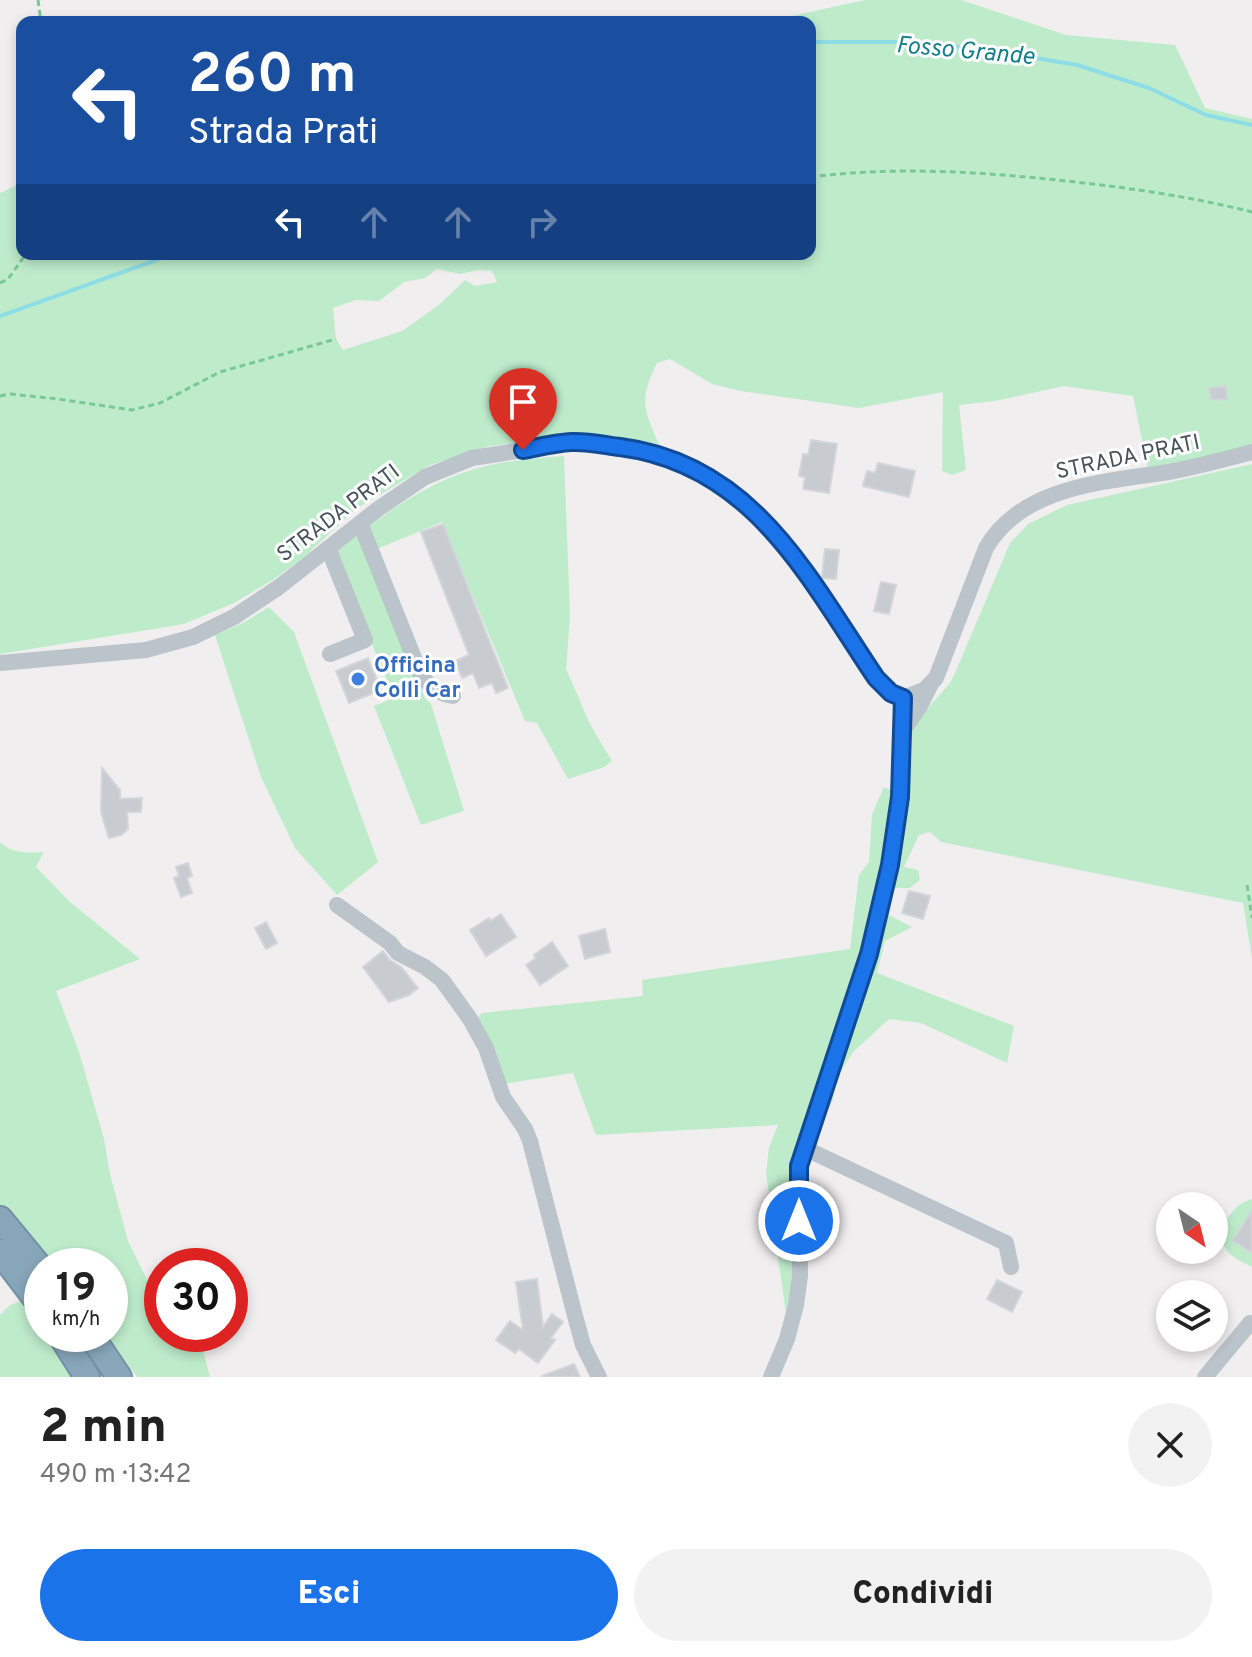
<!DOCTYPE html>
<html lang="it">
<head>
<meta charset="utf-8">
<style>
  body { margin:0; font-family:Overpass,sans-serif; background:#f2f2f2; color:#222; height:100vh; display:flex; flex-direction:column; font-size:30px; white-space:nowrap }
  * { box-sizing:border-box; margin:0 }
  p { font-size:26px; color:#767676 }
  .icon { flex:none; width:44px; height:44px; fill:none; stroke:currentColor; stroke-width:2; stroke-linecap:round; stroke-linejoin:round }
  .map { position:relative; height:1377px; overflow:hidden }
  .panel { display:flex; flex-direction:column; background:#fff; flex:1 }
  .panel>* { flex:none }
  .banner { position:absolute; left:16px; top:16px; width:800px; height:244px; border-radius:16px; box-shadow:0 4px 12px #0003; background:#1a4fa0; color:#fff; overflow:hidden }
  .needle { width:52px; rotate:145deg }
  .fabs { position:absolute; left:1156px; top:1192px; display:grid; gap:16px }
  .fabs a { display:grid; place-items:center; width:72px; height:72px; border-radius:50%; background:#fff; box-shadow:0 4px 12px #0003; font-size:40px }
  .speed { position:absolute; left:24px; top:1248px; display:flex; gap:16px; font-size:40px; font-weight:700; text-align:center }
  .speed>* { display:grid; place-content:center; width:104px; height:104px; border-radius:50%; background:#fff; box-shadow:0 4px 12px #0003; line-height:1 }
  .speed small { font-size:20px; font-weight:400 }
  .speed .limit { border:12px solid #d22; background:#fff; color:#111 }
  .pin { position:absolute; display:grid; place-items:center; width:68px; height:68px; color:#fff; margin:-82px -34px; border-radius:50% 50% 50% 0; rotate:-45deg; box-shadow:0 0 8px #0007 }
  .pin .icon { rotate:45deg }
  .me { position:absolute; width:88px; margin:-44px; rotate:0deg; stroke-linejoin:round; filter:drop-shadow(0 0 6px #0008) }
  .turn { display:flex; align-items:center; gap:28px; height:168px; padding:0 40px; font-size:36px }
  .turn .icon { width:104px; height:104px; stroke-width:2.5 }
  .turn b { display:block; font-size:56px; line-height:68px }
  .lanes { display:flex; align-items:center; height:76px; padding:0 40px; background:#0003; justify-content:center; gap:40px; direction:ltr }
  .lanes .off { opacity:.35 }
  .round { display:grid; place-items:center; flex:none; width:84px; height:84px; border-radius:42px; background:#f2f2f2 }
  .overview { display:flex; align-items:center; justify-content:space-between; height:136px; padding:0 40px }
  h1 { font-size:48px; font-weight:800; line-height:60px }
  .cta { display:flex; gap:16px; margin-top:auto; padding:16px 40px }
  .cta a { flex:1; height:92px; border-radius:48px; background:#1a73e8; color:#fff; font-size:32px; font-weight:800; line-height:92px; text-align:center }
  .cta a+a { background:#f2f2f2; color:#222 }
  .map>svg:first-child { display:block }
</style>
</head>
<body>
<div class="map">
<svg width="1252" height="1377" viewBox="0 0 1252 1377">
  <rect width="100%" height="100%" fill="#f0eeee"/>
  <path fill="#beeccb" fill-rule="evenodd" d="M865 0H961L1066 35 1175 45 1205 108 1252 119V445L1188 463 1148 469 1133 396 1064 386 995 401 959 405 966 470 952 475 942 471 943 392 859 408 741 391 712 384 670 359 657 363C639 399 643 409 659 444L606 436 538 441 489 446 430 465 357 508 304 557 274 579 234 603 184 624 0 654V193L22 183V254H810V22H764ZM437 269 460 274 478 270 492 271 497 282 475 286 465 280 439 305 402 331 343 350 336 339 333 308 356 300 379 301 404 282 425 278Z
    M564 456 570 617 566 669 591 726 612 761 604 767 568 779 537 723 525 721 442 522 367 553 425 698 431 704 464 811 421 825 374 706 394 698 335 553C381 516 430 478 490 465 514 460 539 458 564 456Z
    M1252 464V959L1243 903 941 842 930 832 919 835 904 867 918 870 920 880 910 888H889L881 911 912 927 885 941 877 973 1014 1026 1007 1063 921 1023 889 1019 853 1052 836 1079 833 1100 806 1155 805 1286 787 1320 766 1173 769 1148 778 1125 596 1135 573 1073 504 1084 477 1019 482 1013 643 996 642 980 850 949 859 875 869 862 872 814 884 787 905 798 910 728 950 683 956 671 1010 543 1028 524 1067 505Z
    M269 607 294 632 378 862 337 895 295 848 261 777 215 635 243 623Z
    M0 842C12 854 28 853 44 852L36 867 69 901 140 959 56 991 79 1052 104 1139 110 1174 128 1241 162 1310V1334H199L210 1377H137L106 1334H110V1266H55L0 1205Z
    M1252 1199V1267C1245 1263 1235 1259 1230 1254 1211 1235 1231 1204 1252 1199Z
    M21 1301 42 1329V1334L47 1336 73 1377H0V1315L10 1305Z"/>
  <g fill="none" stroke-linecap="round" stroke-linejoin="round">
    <path stroke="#8edde6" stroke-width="4" d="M810 42H900L983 49 1077 65 1149 88 1206 115 1252 125
      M0 316 173 254"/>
  </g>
  <path fill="#c8ccd0" stroke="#d2d5d9" stroke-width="2" d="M1226 386 1227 399 1211 400 1209 388Z
    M811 440 837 444 829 493 803 489 805 477 799 476 803 454 808 455Z
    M878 463 915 471 909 497 863 486 867 471 875 473Z
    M443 524 508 688 496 693 492 683 479 688 473 673 462 678 455 661 469 655 421 532Z
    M825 549 839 550 836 579 822 578Z
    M881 582 896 585 889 614 874 611Z
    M368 658 381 690 349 703 336 671Z
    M102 768 120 790V799L142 798 141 812H127L128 829 121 835 109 838 101 812Z
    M188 863 192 876 187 878 192 893 181 897 174 878 179 876 176 867Z
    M909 891 930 896 923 919 902 913Z
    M501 914 516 937 486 956 470 930 489 918 490 921Z
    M266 922 277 943 266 949 255 928Z
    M605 929 610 952 585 959 579 936Z
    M552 942 568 966 540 985 526 965 536 958 534 955Z
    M383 951 390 960 401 967 418 988 409 995 389 1002 363 967Z
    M1252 1210V1253L1233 1241Z
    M537 1279 543 1327 552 1314 563 1322 551 1338 555 1340 538 1363 519 1349 515 1353 496 1340 510 1321 523 1330 516 1282Z
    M997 1280 1022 1292 1012 1312 987 1299Z
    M574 1364 580 1377H543L542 1376Z"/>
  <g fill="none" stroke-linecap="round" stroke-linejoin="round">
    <defs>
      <path id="highway" d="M0 1219 42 1270
        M0 1252 42 1307
        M60 1334 87 1377
        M90 1334 119 1377"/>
    </defs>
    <use href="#highway" stroke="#7391a6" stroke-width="28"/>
    <path stroke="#78c898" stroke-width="3" stroke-dasharray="6 4" stroke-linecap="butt" d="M38 0 41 22
      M810 177C890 167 968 171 1047 179 1116 186 1185 195 1252 212
      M0 283 8 279 26 254
      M0 396 10 394 58 399 132 410 160 403 220 372 336 339
      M1247 885 1252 918"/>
    <path stroke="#bac4ca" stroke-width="16" d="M360 523 420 673C429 687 437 693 453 696
      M328 548 365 640 330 654
      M0 663 146 650 193 637 234 617 279 587 378 509 425 477 472 458 574 442 647 450 671 458 695 468 743 500 794 555 876 678 891 693 903 698 924 690 936 678 986 548C1023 484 1109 482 1174 471 1200 466 1226 459 1252 452
      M903 731 920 706 930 686
      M337 905 390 943 398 953 425 967 442 980 470 1019 486 1048 503 1097 525 1129 530 1141 574 1312 583 1345 599 1377
      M804 1148 1006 1243 1011 1267
      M771 1377 787 1339 796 1305 800 1276 799 1166 869 954 890 865 900 797 903 698
      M1205 1377 1250 1323"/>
    <use href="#highway" stroke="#88a6ba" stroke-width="24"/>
  </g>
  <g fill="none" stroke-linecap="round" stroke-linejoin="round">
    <defs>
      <path id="route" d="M523 450C539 447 555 443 571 442 587 441 604 445 620 447 753 464 808 577 876 678L891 693 903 698 900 797 890 865 869 954 799 1166V1221"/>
    </defs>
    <use href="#route" stroke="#114b97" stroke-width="20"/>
    <use href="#route" stroke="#1a73e8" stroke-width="14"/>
  </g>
  <circle fill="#3f7fe0" stroke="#fff" stroke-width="3" cx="358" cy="679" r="8"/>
  <g text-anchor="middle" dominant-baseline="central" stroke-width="6" stroke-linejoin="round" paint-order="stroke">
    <g font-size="22" fill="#47535a" stroke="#fff">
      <text transform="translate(1128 458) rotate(-12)">STRADA PRATI</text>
      <text transform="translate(339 514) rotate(-37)">STRADA PRATI</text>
    </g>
    <g font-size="22" font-weight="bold" fill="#366cbe" stroke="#fff" text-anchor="start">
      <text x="374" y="666">Officina<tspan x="374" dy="25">Colli Car</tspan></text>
    </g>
    <g font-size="24" font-style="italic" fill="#147e8b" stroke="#fff">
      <text transform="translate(965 52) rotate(5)">Fosso Grande</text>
    </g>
  </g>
</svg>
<div class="fabs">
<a><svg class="needle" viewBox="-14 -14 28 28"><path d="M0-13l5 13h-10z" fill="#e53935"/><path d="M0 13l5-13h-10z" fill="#767676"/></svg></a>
<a><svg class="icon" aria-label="layers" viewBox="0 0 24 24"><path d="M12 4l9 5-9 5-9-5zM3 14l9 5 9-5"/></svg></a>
</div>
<div class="speed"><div>19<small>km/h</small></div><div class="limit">30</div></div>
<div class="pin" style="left:523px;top:450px;background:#d93025"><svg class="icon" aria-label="arrive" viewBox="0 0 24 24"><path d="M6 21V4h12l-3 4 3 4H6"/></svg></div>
<svg class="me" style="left:799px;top:1221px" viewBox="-20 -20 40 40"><circle r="17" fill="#1a73e8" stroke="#fff" stroke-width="3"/><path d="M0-11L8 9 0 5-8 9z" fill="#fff"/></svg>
<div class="banner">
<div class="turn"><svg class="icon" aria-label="left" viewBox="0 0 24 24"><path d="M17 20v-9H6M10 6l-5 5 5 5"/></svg><div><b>260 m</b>Strada Prati</div></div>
<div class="lanes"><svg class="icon" aria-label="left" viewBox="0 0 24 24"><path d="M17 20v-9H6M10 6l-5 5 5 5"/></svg><svg class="icon off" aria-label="ahead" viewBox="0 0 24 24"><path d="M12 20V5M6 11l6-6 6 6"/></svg><svg class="icon off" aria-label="ahead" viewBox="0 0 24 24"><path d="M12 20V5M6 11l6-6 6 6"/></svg><svg class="icon off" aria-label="right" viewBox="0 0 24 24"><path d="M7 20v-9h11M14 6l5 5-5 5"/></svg></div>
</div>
</div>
<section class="panel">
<div class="overview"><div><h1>2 min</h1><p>490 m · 13:42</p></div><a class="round"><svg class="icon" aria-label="close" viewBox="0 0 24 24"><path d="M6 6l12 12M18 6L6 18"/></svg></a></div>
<div class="cta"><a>Esci</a><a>Condividi</a></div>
</section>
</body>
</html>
